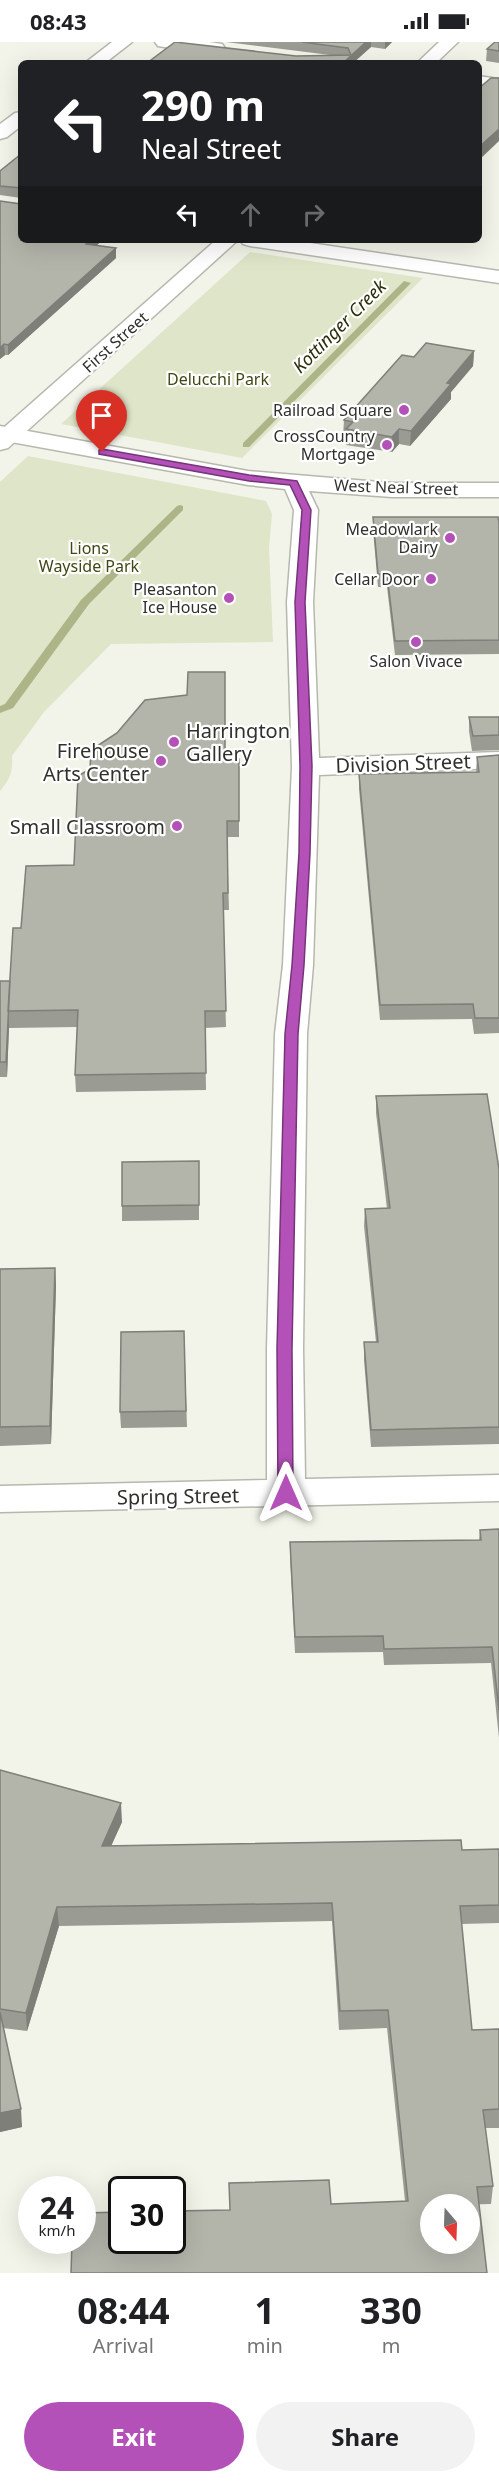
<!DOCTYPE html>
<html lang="en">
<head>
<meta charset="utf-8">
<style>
  body { margin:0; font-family:"Noto Sans",sans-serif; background:#f2f2f2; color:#202124; height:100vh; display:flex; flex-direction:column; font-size:22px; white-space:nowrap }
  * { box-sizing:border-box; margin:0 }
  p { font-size:20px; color:#757577 }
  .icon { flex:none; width:33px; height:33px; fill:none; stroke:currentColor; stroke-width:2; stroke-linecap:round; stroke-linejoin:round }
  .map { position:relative; height:2231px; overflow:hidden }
  .drawer { display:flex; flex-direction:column; background:#fff; flex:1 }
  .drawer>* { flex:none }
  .guide { position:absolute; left:18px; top:18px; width:464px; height:183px; border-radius:9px; box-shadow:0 6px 24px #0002; background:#202124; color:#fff; overflow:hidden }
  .needle { width:39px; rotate:161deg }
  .controls { position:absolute; left:420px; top:2152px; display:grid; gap:12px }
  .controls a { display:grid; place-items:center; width:60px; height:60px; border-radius:50%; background:#fff; box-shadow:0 6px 24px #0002; font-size:30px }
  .speed { position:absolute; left:18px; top:2134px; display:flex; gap:12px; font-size:30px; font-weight:700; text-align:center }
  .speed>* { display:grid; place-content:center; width:78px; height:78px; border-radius:50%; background:#fff; box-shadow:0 6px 24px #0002; line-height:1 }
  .speed small { font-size:15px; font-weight:400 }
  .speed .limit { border:3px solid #111; border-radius:9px; background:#fff; color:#111 }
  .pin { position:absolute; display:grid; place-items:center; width:51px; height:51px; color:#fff; margin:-62px -26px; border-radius:50% 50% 50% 0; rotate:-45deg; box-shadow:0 0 6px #0007 }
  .pin .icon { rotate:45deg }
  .me { position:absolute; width:66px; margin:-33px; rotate:0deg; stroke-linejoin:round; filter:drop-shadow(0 0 4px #0008) }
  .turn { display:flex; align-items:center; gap:21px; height:126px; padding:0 24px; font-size:27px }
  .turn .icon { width:78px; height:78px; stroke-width:2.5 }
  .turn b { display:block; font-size:42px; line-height:51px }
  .lanes { display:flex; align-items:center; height:57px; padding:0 24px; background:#0003; justify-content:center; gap:30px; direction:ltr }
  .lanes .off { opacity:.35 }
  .eta { display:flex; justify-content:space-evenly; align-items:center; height:102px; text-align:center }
  .eta b { font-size:36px; font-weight:700; line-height:42px }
  .action { display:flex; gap:12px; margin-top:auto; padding:12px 24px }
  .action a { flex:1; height:69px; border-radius:36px; background:#b451b8; color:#fff; font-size:24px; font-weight:700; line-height:69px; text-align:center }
  .action a+a { background:#f2f2f2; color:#202124 }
  .status { display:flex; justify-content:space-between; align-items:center; height:42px; padding:0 30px; background:#fff; direction:ltr }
  .status svg { height:16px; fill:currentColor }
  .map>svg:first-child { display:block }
</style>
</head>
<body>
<div class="status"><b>08:43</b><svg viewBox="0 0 49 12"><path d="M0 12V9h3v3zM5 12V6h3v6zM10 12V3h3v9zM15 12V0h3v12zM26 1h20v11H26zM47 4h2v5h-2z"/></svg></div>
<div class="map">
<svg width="499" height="2231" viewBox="0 0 499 2231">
  <rect width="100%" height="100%" fill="#f2f4e9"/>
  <path fill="#dfe5c8" d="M250 210 423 236 242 416 61 382Z
    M28 414 266 459 272 472 269 506 273 600 111 602 44 670 12 714C13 730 10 737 0 749V440Z"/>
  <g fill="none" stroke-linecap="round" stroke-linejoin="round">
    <path fill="#adb588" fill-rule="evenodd" d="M404 239 411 241 249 405H243V401Z
      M180 463 183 464V468L89 562 13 666 0 671V664L5 662 81 558 177 464Z"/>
    <defs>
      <path id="street" d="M112 0H132L105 21H85Z
        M155 0H209L222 2 225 6 222 10 216 11 164 5 158 4Z
        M478 34 499 37V47L478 44Z
        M21 70V84L7 95 0 97V82L15 71Z
        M240 198H290L499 229V241L250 204 243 202Z
        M0 384 248 429 392 441H499V455H392L309 449 318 468 313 560 319 716 499 710V726L319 733 313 923 307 992 303 1307 305 1437 499 1433V1459L0 1470V1444L267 1438V1307L275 992 283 923 292 725 287 560 294 468 285 447 248 443 0 398Z"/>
      <path id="secondary" d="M439 0H458L436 21H417Z
        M216 198H238L8 406 0 408V389Z"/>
    </defs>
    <use href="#street" stroke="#b6b8ae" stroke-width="3"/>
    <use href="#secondary" stroke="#b6b8ae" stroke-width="3"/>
    <use href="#street" fill="#fff" fill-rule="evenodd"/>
    <use href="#secondary" fill="#fff" fill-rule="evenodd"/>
  </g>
  <path fill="#9a9c93" d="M226 0H392L385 7 371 5 353 21H147L296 14H338Z
    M499 0V21L486 19 487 7Z
    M21 112V156L0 153V129Z
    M0 159 21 198H103L97 203 116 216 8 313H5L0 317Z
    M474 309 473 324 451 350V357L410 404 399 402 392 410 346 403V394H343L344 378 414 315Z
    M373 475 499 480V612L395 613 387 545H378L373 488Z
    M469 675H499V708L472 709 469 689Z
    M499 713V991L474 992 472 977 380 978 359 747V732L476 730 477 715Z
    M225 717H239V795H227L229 868H223L226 985 205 986 206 1048 76 1050 75 1033 77 985 9 986V985L7 1035H0V939H10L21 886 74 823Z
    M376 1054 499 1127V1402L371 1405 364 1318V1300H376L364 1184 365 1167H387L376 1071Z
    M199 1119V1178L122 1179V1164Z
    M55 1226 56 1244 51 1402 0 1404V1227Z
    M184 1289 187 1385 121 1386 120 1370Z
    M499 1487V1696L491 1621 384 1623 383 1610 295 1611 290 1516V1500L479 1498 480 1488Z
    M0 1728 122 1780 111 1804 462 1808 499 1807V1881L461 1882 472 1988 499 1987V2086H485L493 2144 491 2162 230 2168 405 2159 387 1986 339 1988 332 1879 59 1884 27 1989 3 1986 22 2085 0 2090Z"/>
  <path fill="#7d7f78" d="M366 0H371V5L353 21H343Z
    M385 0H392L385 7Z
    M499 87V99L478 119V106Z
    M90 198H103L86 212V202Z
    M116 206V216L8 313V303Z
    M4 302 5 313 0 317V306Z
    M474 309 473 324 451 350V357L410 404 411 389 447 341Z
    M399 387V402L392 410V395Z
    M8 970 9 985 7 1035 6 1020Z
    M55 1226 56 1244 51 1402 50 1384Z
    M121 1761 122 1780 103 1822 102 1804Z
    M57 1865 59 1884 27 1989 26 1971Z
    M21 2067 22 2085 0 2090V2071Z"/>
  <path fill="#b3b5ab" stroke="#7d7f78" stroke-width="1.5" fill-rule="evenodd" d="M175 0 296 14 351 13 348 6 340 5 302 0H366L343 21H147Z
    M495 0H499V9L487 7Z
    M491 36H499V87L478 106V47Z
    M21 112V146L0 144V129Z
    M0 159 21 162V198H90L86 202 116 206 8 303 4 302 0 306Z
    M426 301 474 309 447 341 451 342 411 389 399 387 392 395 346 387 353 380 344 378 402 313 414 315Z
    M373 475H498L499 480V598L395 599 387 532H378Z
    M188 630H225V717H239V779H227L228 851H223L226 969H205L206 1031 75 1033 78 968 8 969 13 886H21L26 824 74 823 78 734 90 727 91 708 117 691 145 658 187 653Z
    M469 675H499V693L473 694Z
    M499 713V976H475L473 962 380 963 359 732 479 730 477 715Z
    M0 939H10L6 1020H0Z
    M487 1052 499 1127V1385L371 1388 364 1300H378L365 1167 390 1166 376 1054Z
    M199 1119V1163L122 1164V1120Z
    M55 1226 50 1384 0 1385V1227Z
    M184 1289 186 1369 120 1370 121 1290Z
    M499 1487V1668L492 1605 384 1607 383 1594 295 1595 290 1500 481 1498 480 1488Z
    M0 1728 121 1761 102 1804 461 1798 462 1808 499 1807V1863L460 1864 472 1988 499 1987V2067L483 2068 493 2144 477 2145 487 2231H71L72 2199H82V2171L122 2170V2199H172V2169L230 2168 229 2141 329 2138 331 2162 408 2159 388 1968 340 1969 332 1861 57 1865 26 1971 0 1967ZM430 2163H470V2202H430Z
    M0 1970 21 2067 0 2071Z"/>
  <path fill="#b451b8" stroke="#753578" stroke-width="1.5" d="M102 407 249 433 297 439 311 468 305 560 312 724 310 811 304 923 298 992 292 1307 293 1451 291 1455H280L278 1451 277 1307 285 992 292 923 299 811 300 724 295 560 302 468 290 443 249 439 99 412V408Z"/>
  <g fill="#b451b8" stroke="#fff" stroke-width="2">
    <circle cx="404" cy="368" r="6"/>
    <circle cx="387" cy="403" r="6"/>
    <circle cx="450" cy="496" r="6"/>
    <circle cx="431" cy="537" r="6"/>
    <circle cx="229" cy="556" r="6"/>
    <circle cx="416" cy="600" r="6"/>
    <circle cx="174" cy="700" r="6"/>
    <circle cx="161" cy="719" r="6"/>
    <circle cx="177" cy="784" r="6"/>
  </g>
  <g text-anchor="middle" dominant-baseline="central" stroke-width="4.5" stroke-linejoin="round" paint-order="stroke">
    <g font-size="16" fill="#30302c" stroke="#fff">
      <text transform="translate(115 300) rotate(-42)">First Street</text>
      <text transform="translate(396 445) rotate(2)">West Neal Street</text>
    </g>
    <g font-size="16" fill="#414814" stroke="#fff">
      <text x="218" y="337">Delucchi Park</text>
      <text x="89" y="506">Lions<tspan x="89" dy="18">Wayside Park</tspan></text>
    </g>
    <g font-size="16" fill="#30302c" stroke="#fff" text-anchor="end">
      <text x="392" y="368">Railroad Square</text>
      <text x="375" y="394">CrossCountry<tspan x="375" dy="18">Mortgage</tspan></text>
      <text x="438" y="487">Meadowlark<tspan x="438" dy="18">Dairy</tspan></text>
      <text x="419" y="537">Cellar Door</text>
      <text x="217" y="547">Pleasanton<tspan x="217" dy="18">Ice House</tspan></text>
      <text x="416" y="619" text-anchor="middle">Salon Vivace</text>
    </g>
    <g font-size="18" font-style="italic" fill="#2b2f0b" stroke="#fff">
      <text transform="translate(339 284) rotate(-45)">Kottinger Creek</text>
    </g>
    <g font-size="20" fill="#30302c" stroke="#fff" text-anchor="end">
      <text x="186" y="688" text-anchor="start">Harrington<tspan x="186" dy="23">Gallery</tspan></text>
      <text x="149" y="708">Firehouse<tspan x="149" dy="23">Arts Center</tspan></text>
      <text x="165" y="784">Small Classroom</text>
    </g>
    <g font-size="20" fill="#30302c" stroke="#fff">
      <text transform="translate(403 721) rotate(-2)">Division Street</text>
      <text transform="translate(178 1454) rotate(-1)">Spring Street</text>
    </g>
  </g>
</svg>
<div class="controls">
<a><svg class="needle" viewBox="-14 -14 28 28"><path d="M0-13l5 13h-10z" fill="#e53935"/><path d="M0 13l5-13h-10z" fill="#757577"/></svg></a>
</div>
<div class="speed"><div>24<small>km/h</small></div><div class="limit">30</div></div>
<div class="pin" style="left:102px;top:410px;background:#d93025"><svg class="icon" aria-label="arrive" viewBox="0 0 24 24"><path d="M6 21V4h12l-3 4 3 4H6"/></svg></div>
<svg class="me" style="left:286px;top:1451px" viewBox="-20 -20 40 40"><path d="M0-17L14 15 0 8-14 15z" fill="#b451b8" stroke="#fff" stroke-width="4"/></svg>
<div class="guide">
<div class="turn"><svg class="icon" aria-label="left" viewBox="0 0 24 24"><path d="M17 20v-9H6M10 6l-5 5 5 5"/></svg><div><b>290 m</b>Neal Street</div></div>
<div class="lanes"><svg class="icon" aria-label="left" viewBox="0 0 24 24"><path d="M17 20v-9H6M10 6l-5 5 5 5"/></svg><svg class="icon off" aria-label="ahead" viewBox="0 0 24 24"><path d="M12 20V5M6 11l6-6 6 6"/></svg><svg class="icon off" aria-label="right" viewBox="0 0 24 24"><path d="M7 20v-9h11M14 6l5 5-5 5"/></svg></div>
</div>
</div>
<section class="drawer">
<div class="eta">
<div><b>08:44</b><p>Arrival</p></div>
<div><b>1</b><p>min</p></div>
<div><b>330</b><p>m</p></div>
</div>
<div class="action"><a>Exit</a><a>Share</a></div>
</section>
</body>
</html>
